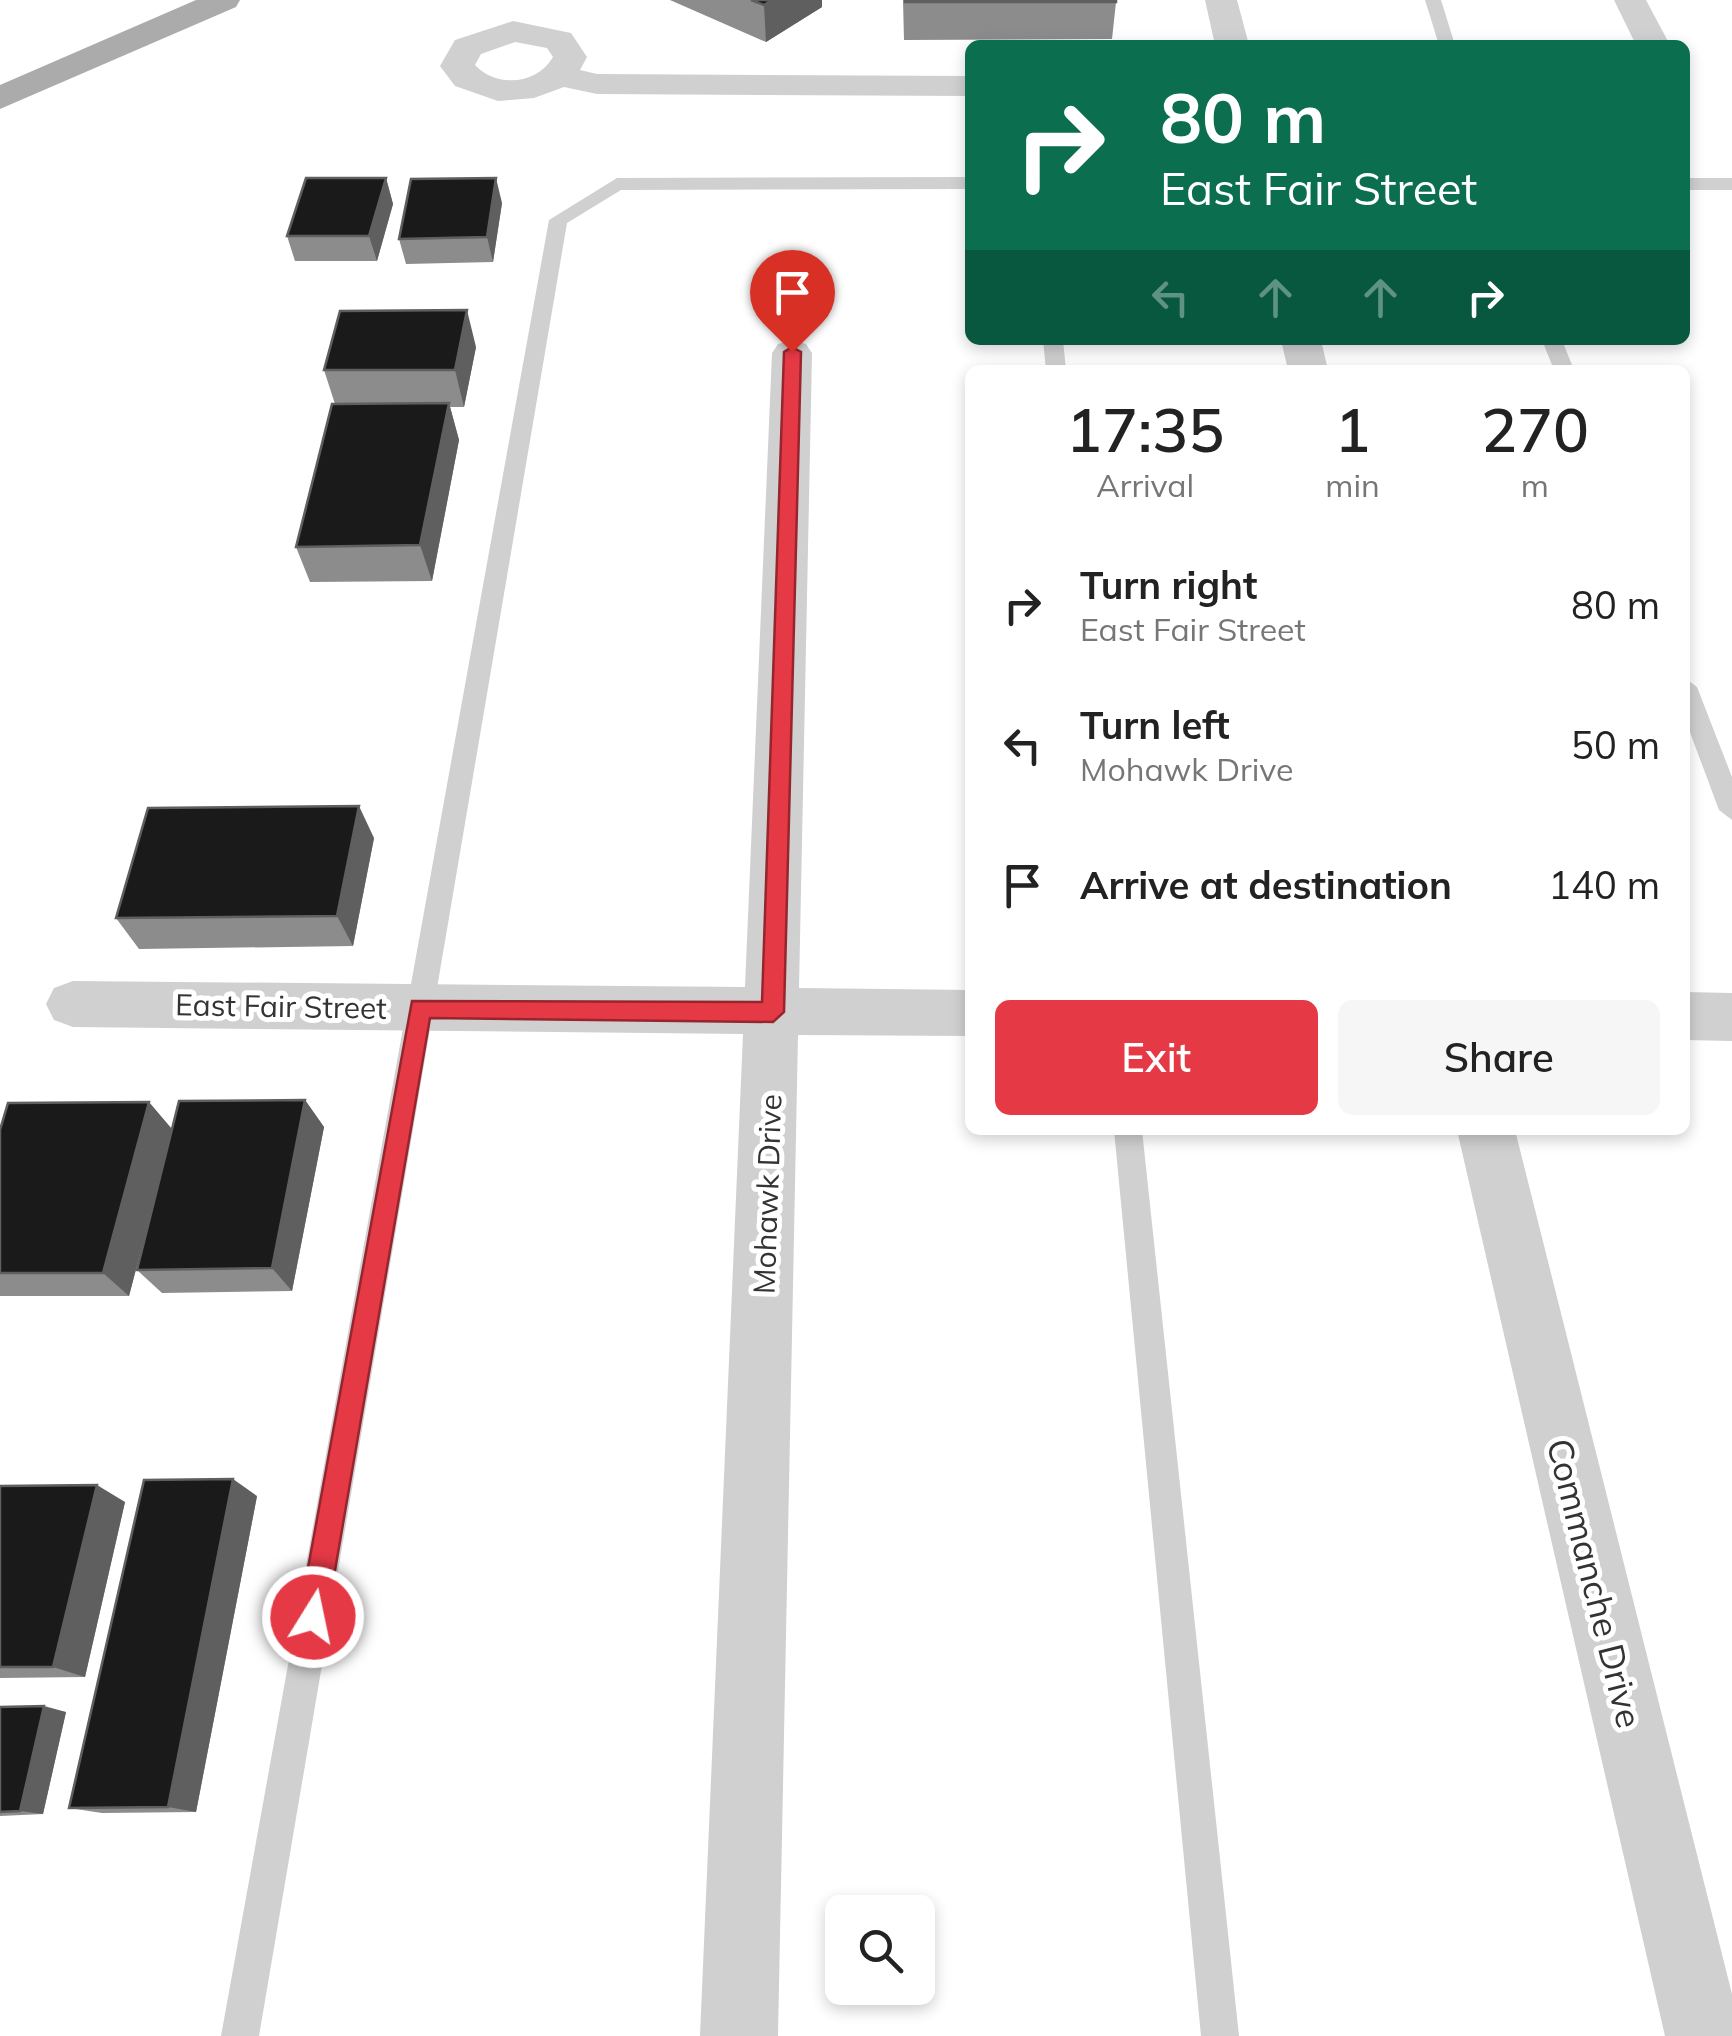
<!DOCTYPE html>
<html lang="en">
<head>
<meta charset="utf-8">
<style>
  body { margin:0; font-family:Mulish,sans-serif; background:#f6f6f6; color:#222; height:100vh; display:flex; flex-direction:column; font-size:38px; white-space:nowrap }
  * { box-sizing:border-box; margin:0 }
  p { font-size:32px; color:#767676 }
  .icon { flex:none; width:55px; height:55px; fill:none; stroke:currentColor; stroke-width:2; stroke-linecap:round; stroke-linejoin:round }
  .map { position:relative; flex:1; overflow:hidden }
  .side { position:absolute; left:965px; top:365px; width:725px; height:770px; display:flex; flex-direction:column; background:#fff; border-radius:15px; box-shadow:0 5px 15px #0003 }
  .side>* { flex:none }
  .banner { position:absolute; left:965px; top:40px; width:725px; height:305px; border-radius:15px; box-shadow:0 5px 15px #0003; background:#0b6e4f; color:#fff; overflow:hidden }
  .tools { position:absolute; left:825px; top:1895px; display:grid; gap:20px }
  .tools a { display:grid; place-items:center; width:110px; height:110px; border-radius:15px; background:#fff; box-shadow:0 5px 15px #0003; font-size:50px }
  .pin { position:absolute; display:grid; place-items:center; width:85px; height:85px; color:#fff; margin:-102px -42px; border-radius:50% 50% 50% 0; rotate:-45deg; box-shadow:0 0 10px #0007 }
  .pin .icon { rotate:45deg }
  .me { position:absolute; width:110px; margin:-55px; rotate:10deg; stroke-linejoin:round; filter:drop-shadow(0 0 8px #0008) }
  .turn { display:flex; align-items:center; gap:35px; height:210px; padding:0 30px; font-size:45px }
  .turn .icon { width:130px; height:130px; stroke-width:2.5 }
  .turn b { display:block; font-size:70px; line-height:85px }
  .lanes { display:flex; align-items:center; height:95px; padding:0 30px; background:#0003; justify-content:center; gap:50px; direction:ltr }
  .lanes .off { opacity:.35 }
  .eta { display:flex; justify-content:space-evenly; align-items:center; height:170px; text-align:center }
  .eta b { font-size:60px; font-weight:600; line-height:70px }
  .action { display:flex; gap:20px; margin-top:auto; padding:20px 30px }
  .action a { flex:1; height:115px; border-radius:15px; background:#e63946; color:#fff; font-size:40px; font-weight:600; line-height:115px; text-align:center }
  .action a+a { background:#f6f6f6; color:#222 }
  ul { padding:0; list-style:none }
  li { display:flex; align-items:center; gap:30px; height:140px; padding:0 30px }
  li div { flex:1 }
  li b { display:block; font-size:38px }
  li em { font-style:normal }
  .map>svg:first-child { display:block }
</style>
</head>
<body>
<div class="map">
<svg width="1732" height="2036" viewBox="0 0 1732 2036">
  <rect width="100%" height="100%" fill="#fff"/>
  <g fill="none" stroke-linecap="round" stroke-linejoin="round">
    <path fill="#d0d0d0" fill-rule="evenodd" d="M1425 0H1441L1455 45H1439Z
      M970 177V189L621 190 567 223 259 2036H221L549 220 617 178Z
      M1685 178H1732V190H1685Z
      M1043 340H1063L1066 370H1046Z
      M1542 340H1562L1574 370H1554Z
      M1685 678 1697 687 1732 777V820L1719 810 1685 719Z
      M1114 1130H1142L1239 2036H1201Z"/>
    <path fill="#d0d0d0" fill-rule="evenodd" d="M1205 0H1237L1249 45H1215Z
      M1614 0H1646L1670 45H1636Z
      M513 21 571 33 587 57 580 70 597 74 970 76V96L597 94 564 87 534 98 498 101 455 86 440 66 455 40ZM515 42 547 48 553 57C537 85 496 88 475 65L481 54Z
      M792 340 806 344 812 353 799 988 970 990V1036L798 1035 778 2036H700L743 1034 73 1027 54 1020 46 1004 54 988 73 981 745 987 772 353 778 344Z
      M1281 340H1321L1328 370H1288Z
      M1685 992 1732 993V1041L1685 1040Z
      M1457 1130H1515L1732 1994V2036H1665Z"/>
    <path fill="#ababab" fill-rule="evenodd" d="M196 0H240L236 7 0 109V85Z"/>
  </g>
  <path fill="#8c8c8c" d="M670 0H822V7L766 42Z
    M903 0H1116V2L1112 39 904 40Z
    M386 178 393 204 377 261H295L287 236Z
    M502 203 493 262 406 264 399 239Z
    M476 347 464 407H450L459 440 432 581 310 582 296 547 335 404 324 370Z
    M374 838 353 946 139 949 116 918Z
    M305 1100 324 1127 292 1291 162 1293 137 1270 154 1202 129 1296H0V1130L172 1129Z
    M0 1486 125 1502 85 1677 0 1678Z
    M257 1496 196 1812 102 1813 69 1808Z
    M0 1707 66 1712 43 1814 0 1816Z"/>
  <path fill="#5f5f5f" d="M772 0H822V7L766 42 764 5Z
    M386 178 393 204 377 261 369 236Z
    M496 178 502 203 493 262 487 237Z
    M467 310 476 347 464 407 455 370Z
    M449 403 459 440 432 581 420 545Z
    M359 806 374 838 353 946 337 916Z
    M305 1100 324 1127 292 1291 272 1268Z
    M149 1102 172 1129 129 1296 103 1273Z
    M233 1479 257 1496 196 1812 168 1807Z
    M97 1485 125 1502 85 1677 53 1667Z
    M44 1706 66 1712 43 1814 20 1811Z"/>
  <path fill="#1a1a1a" stroke="#5f5f5f" stroke-width="2.5" d="M751 0H772L764 5Z
    M905 0H1116V2H905Z
    M306 178H386L369 236H287Z
    M496 178 487 237 399 239 411 179Z
    M467 310 455 370H324L340 311Z
    M449 403 420 545 296 547 332 404Z
    M359 806 337 916 116 918 148 808Z
    M305 1100 272 1268 137 1270 179 1101Z
    M149 1102 103 1273H0V1130L8 1103Z
    M233 1479 168 1807 69 1808 144 1480Z
    M97 1485 53 1667H0V1486Z
    M44 1706 20 1811 0 1812V1707Z"/>
  <path fill="#e63946" stroke="#96252e" stroke-width="2.5" d="M792 347 801 352 784 1012 773 1022 430 1018 327 1617 323 1627 313 1631 303 1627 299 1617 412 1001 762 1002 784 352Z"/>
  <g text-anchor="middle" dominant-baseline="central" stroke-width="10" stroke-linejoin="round" paint-order="stroke">
    <g font-size="30" fill="#333" stroke="#fff">
      <text transform="translate(281 1006) rotate(1)">East Fair Street</text>
      <text transform="translate(767 1194) rotate(-88)">Mohawk Drive</text>
    </g>
    <g font-size="35" fill="#333" stroke="#fff">
      <text transform="translate(1595 1583) rotate(76)">Commanche Drive</text>
    </g>
  </g>
</svg>
<div class="tools">
<a><svg class="icon" aria-label="search" viewBox="0 0 24 24"><circle cx="10" cy="10" r="6"/><path d="M15 15l6 6"/></svg></a>
</div>
<div class="pin" style="left:792px;top:352px;background:#d93025"><svg class="icon" aria-label="arrive" viewBox="0 0 24 24"><path d="M6 21V4h12l-3 4 3 4H6"/></svg></div>
<svg class="me" style="left:313px;top:1617px" viewBox="-20 -20 40 40"><circle r="17" fill="#e63946" stroke="#fff" stroke-width="3"/><path d="M0-11L8 9 0 5-8 9z" fill="#fff"/></svg>
<div class="banner">
<div class="turn"><svg class="icon" aria-label="right" viewBox="0 0 24 24"><path d="M7 20v-9h11M14 6l5 5-5 5"/></svg><div><b>80 m</b>East Fair Street</div></div>
<div class="lanes"><svg class="icon off" aria-label="left" viewBox="0 0 24 24"><path d="M17 20v-9H6M10 6l-5 5 5 5"/></svg><svg class="icon off" aria-label="ahead" viewBox="0 0 24 24"><path d="M12 20V5M6 11l6-6 6 6"/></svg><svg class="icon off" aria-label="ahead" viewBox="0 0 24 24"><path d="M12 20V5M6 11l6-6 6 6"/></svg><svg class="icon" aria-label="right" viewBox="0 0 24 24"><path d="M7 20v-9h11M14 6l5 5-5 5"/></svg></div>
</div>
<section class="side">
<div class="eta">
<div><b>17:35</b><p>Arrival</p></div>
<div><b>1</b><p>min</p></div>
<div><b>270</b><p>m</p></div>
</div>
<ul>
<li><svg class="icon" aria-label="right" viewBox="0 0 24 24"><path d="M7 20v-9h11M14 6l5 5-5 5"/></svg><div><b>Turn right</b><p>East Fair Street</p></div><em>80 m</em></li>
<li><svg class="icon" aria-label="left" viewBox="0 0 24 24"><path d="M17 20v-9H6M10 6l-5 5 5 5"/></svg><div><b>Turn left</b><p>Mohawk Drive</p></div><em>50 m</em></li>
<li><svg class="icon" aria-label="arrive" viewBox="0 0 24 24"><path d="M6 21V4h12l-3 4 3 4H6"/></svg><div><b>Arrive at destination</b></div><em>140 m</em></li>
</ul>
<div class="action"><a>Exit</a><a>Share</a></div>
</section>
</div>
</body>
</html>
